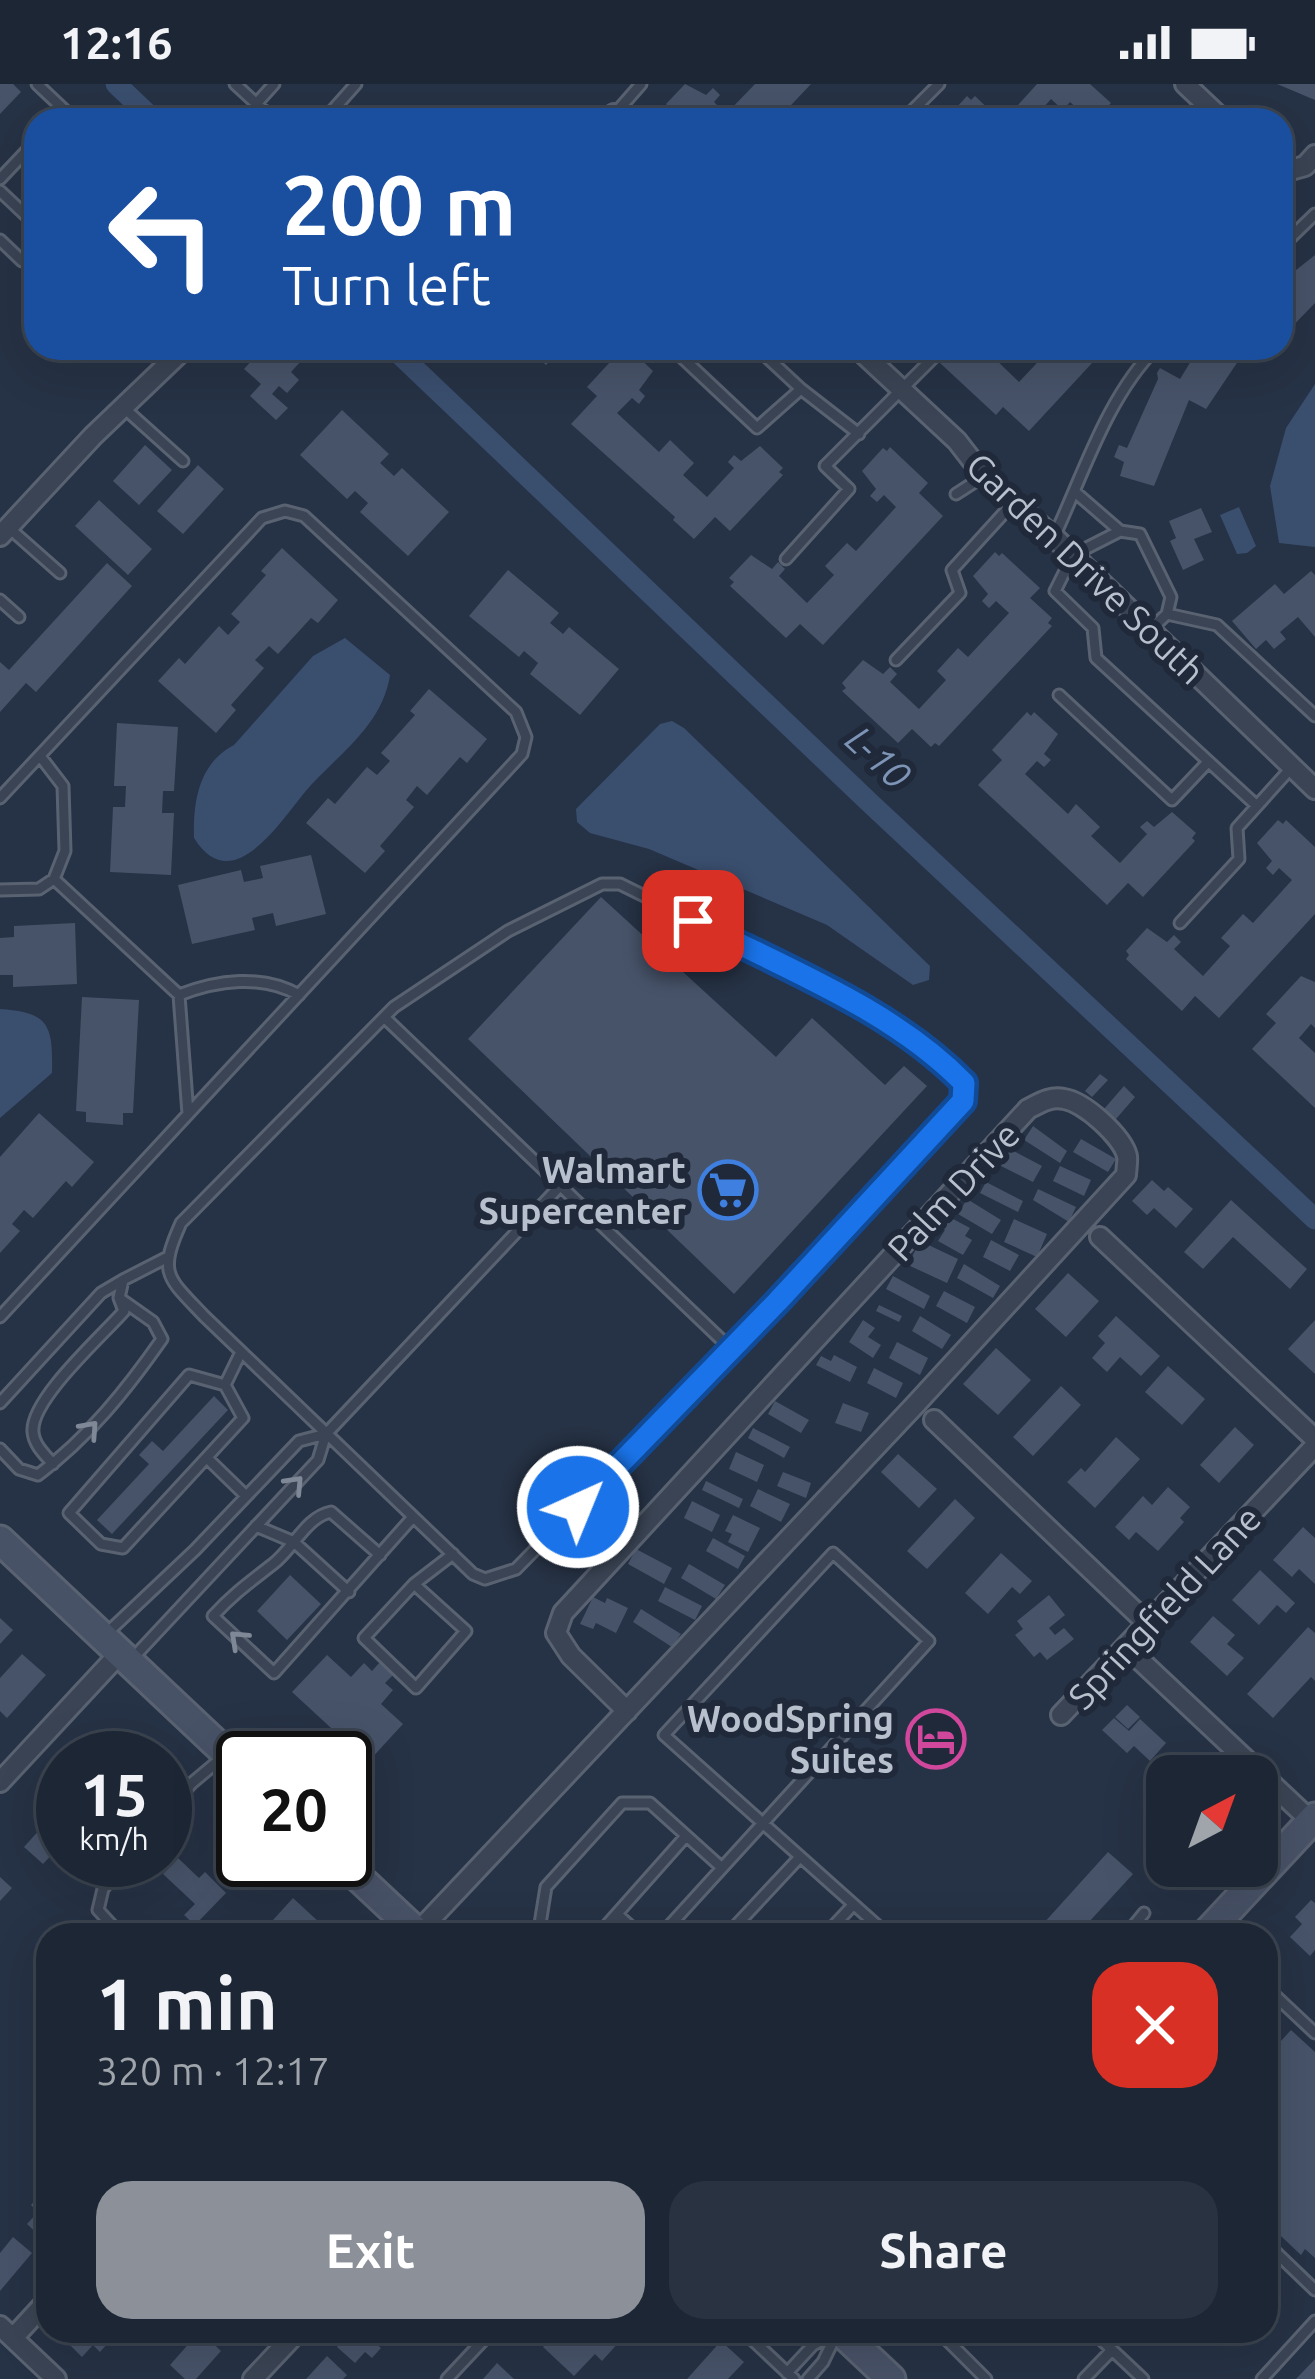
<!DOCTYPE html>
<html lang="en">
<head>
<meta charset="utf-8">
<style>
  body { margin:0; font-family:Ubuntu,sans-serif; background:#293240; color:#f1f3f6; height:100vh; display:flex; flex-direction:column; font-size:45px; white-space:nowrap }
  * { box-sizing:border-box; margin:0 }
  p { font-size:39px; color:#a0a5ac }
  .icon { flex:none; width:66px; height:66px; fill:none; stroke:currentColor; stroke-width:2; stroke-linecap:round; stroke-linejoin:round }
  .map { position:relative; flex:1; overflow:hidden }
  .side { position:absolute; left:36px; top:1839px; width:1242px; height:420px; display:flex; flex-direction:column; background:#1c2634; border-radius:36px; box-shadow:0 12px 48px #0002,0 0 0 3px #3a434f }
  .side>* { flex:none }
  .banner { position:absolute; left:24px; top:24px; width:1269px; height:252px; border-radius:36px; box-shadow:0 12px 48px #0002,0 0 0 3px #3a434f; background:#1a4fa0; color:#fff; overflow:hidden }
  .needle { width:78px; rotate:41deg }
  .buttons { position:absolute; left:1146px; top:1671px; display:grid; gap:24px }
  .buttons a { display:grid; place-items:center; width:132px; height:132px; border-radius:24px; background:#1c2634; box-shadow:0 12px 48px #0002,0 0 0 3px #3a434f; font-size:60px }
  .speed { position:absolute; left:36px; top:1647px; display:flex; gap:24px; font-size:60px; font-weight:700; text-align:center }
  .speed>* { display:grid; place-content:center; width:156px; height:156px; border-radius:50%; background:#1c2634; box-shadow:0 12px 48px #0002,0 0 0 3px #3a434f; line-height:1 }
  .speed small { font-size:30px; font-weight:400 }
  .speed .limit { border:6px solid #111; border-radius:18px; background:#fff; color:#111 }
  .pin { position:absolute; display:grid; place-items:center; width:102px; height:102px; color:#fff; margin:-51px; border-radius:24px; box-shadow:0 6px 18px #0006 }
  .me { position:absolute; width:132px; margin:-66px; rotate:44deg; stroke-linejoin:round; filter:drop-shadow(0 0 9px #0008) }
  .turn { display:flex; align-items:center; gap:42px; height:252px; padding:0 60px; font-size:54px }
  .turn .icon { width:156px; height:156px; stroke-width:2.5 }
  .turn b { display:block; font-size:84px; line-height:102px }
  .round { display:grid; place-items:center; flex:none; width:126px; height:126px; border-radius:36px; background:#293240 }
  .headline { display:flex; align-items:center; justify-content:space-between; height:204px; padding:0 60px }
  h1 { font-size:72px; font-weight:600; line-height:90px }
  .cta { display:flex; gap:24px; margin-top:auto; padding:24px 60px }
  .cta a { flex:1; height:138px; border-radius:36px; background:#8c9099; color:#fff; font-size:48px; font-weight:600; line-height:138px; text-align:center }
  .cta a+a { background:#293240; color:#f1f3f6 }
  .status { display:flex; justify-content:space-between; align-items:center; height:84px; padding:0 60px; background:#1c2634; direction:ltr }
  .status svg { height:33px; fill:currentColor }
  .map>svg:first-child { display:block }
</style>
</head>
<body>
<div class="status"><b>12:16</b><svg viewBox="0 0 49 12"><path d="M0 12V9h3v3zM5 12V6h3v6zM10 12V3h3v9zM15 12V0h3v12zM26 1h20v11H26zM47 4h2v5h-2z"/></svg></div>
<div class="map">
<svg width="1315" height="2295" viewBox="0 0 1315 2295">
  <rect width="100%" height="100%" fill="#263245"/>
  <path fill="#3a4e6e" d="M1315 300V463L1279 459 1270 402 1286 344Z
    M1239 423 1256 462 1247 469 1237 470 1220 431Z
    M345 554 390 591C383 639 342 668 311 701 284 731 234 818 194 754 193 717 199 679 234 661L313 572Z
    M672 637 684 644 930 882 929 896 913 901 827 841 649 765 590 749 577 738 576 725 660 640Z
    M0 925C50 928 53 942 52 989L0 1034Z"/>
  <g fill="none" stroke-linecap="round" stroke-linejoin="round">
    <path stroke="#3a4e6e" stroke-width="21" d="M116 0 154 36
      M393 264 870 719 1315 1135"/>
  </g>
  <path fill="#475369" d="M0 0H13L21 8 0 30Z
    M685 0 706 11 713 4 720 11 714 18 726 30 755 0H811L777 36H675L666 28 669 24 666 20Z
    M1037 0H1090L1111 19 1096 36H1090L1070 18 1063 26 1051 15 1033 35 1018 21Z
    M1277 0H1315V16Z
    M967 12 971 16 975 12 1000 36H945Z
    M1315 171V219L1281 254V198Z
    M263 264H288L302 276 291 288 299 296 287 309 279 302 272 310 288 324 276 336 250 312 261 300 244 285Z
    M527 264H562L546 281Z
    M946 264H992L988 268 1019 298 1051 264H1106L1029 347 1003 323 996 331 940 279 944 275 940 271Z
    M1199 264H1247L1206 325 1189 316 1154 402 1120 392 1124 378 1114 373 1119 361 1127 364 1158 295 1157 289 1160 284 1180 295Z
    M622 265 626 269 630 265 653 287 639 306 645 312 639 320 632 314 617 329 659 368 670 356 694 379 683 391 707 413 734 384 728 378 734 371 741 377 760 362 783 384 779 388 783 391 730 447 715 433 694 455 673 436 675 433 571 340 597 312 587 303Z
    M342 326 389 370 380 379 394 392 402 384 449 428 408 472 360 428 368 419 355 407 347 415 300 371Z
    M145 361 172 386 139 421 113 397Z
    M890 363 928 399 919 409 943 432 823 561 800 540 786 554 730 502 734 498 729 494 751 471 772 485 778 478 785 485 779 492 807 519 834 491 825 482 847 459 856 467 896 423 884 411 877 418 870 412 876 405 862 387 883 364 887 367Z
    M198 381 224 405 183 450 157 427Z
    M99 416 152 465 128 491 75 442Z
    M1201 424 1212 448 1194 455 1204 476 1183 486 1170 457 1176 454 1169 437Z
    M282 464 338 516 318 539 311 534 278 570 269 562 255 576 264 584 231 621 236 626 216 649 158 597 179 574 185 580 219 542 228 551 240 538 231 530 266 491 261 487Z
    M995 468 999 472 1002 469 1040 504 1030 514 1052 534 1048 539 1052 542 939 662 935 659 931 663 912 645 898 659 842 607 846 604 842 599 863 576 883 590 890 583 897 590 890 598 919 625 946 596 937 587 958 564 968 573 1009 529 996 517 989 524 982 517 988 510 973 492Z
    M107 479 132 502 36 608 26 599 0 628V578L9 586Z
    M508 486 559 529 550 539 563 550 569 543 619 585 580 631 530 590 538 579 524 567 519 573 469 532Z
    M1311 487 1315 491V553L1298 533 1280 548 1286 555 1274 565 1266 556 1256 565 1232 537 1275 500 1284 510Z
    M429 605 487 655 467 679 460 673 427 711 417 702 406 716 414 723 380 762 385 767 365 789 306 739 328 714 335 720 367 683 377 691 390 677 381 669 415 631 410 627Z
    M1027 628 1031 632 1034 628 1058 650 1044 670 1051 676 1044 683 1037 677 1025 690 1068 730 1076 720 1100 743 1091 752 1120 779 1147 750 1140 743 1147 737 1154 743 1172 728 1196 749 1192 754 1195 757 1143 813 1128 799 1107 821 978 701 1002 676 992 666Z
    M117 639 178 643 174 707H163L162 729H174L171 791 110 788 113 723H125L126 702H114Z
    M1278 736 1283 740 1286 736 1315 763V830L1219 934 1195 912 1182 927 1126 875 1129 871 1126 867 1147 844 1167 858 1174 851 1181 858 1174 865 1203 892 1230 862 1221 854 1243 830 1253 839 1292 796 1279 784 1273 791 1266 784 1272 777 1257 759Z
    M311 771 326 830 276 842 273 829 252 834 255 846 192 860 178 801 241 786 244 798 263 794 260 782Z
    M601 813 776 973 812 934 885 1001 904 982 927 1002 734 1210 468 955Z
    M75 839 77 900 13 903V891H0V854L14 853V842Z
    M1301 892 1315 898V944L1311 940 1299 954 1315 969V1024L1252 965 1276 939 1266 930Z
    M82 913 139 916 133 1029H123V1041L86 1038V1028L76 1027Z
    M1100 990 1108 996 1092 1013 1085 1007Z
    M1124 1002 1135 1013 1116 1035 1104 1025Z
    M39 1029 94 1078 72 1103 66 1097 33 1134 24 1126 12 1140 20 1147 0 1169V1073Z
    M1033 1042 1067 1067 1060 1079 1024 1056Z
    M1081 1055 1116 1075 1108 1088 1073 1068Z
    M1010 1065 1042 1082 1033 1098 1001 1082Z
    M1060 1082 1091 1096 1084 1112 1053 1097Z
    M1152 1096 1164 1107 1168 1103 1193 1125 1176 1144 1154 1124 1147 1131 1132 1117Z
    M986 1098 1023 1117 1018 1128 980 1109Z
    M1038 1105 1076 1123 1069 1138 1033 1116Z
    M967 1115 1001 1136 992 1150 958 1130Z
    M1231 1116 1307 1185 1290 1205 1233 1153 1203 1185 1184 1168Z
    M942 1129 970 1144 965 1152 972 1156 963 1171 938 1157 945 1146 936 1141Z
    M1014 1135 1047 1150 1037 1173 1004 1158Z
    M991 1156 1019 1171 1010 1187 983 1173Z
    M920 1157 958 1175 947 1199 908 1181Z
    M964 1180 1000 1202 993 1214 957 1194Z
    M1068 1189 1099 1217 1066 1253 1035 1225Z
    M893 1192 930 1212 924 1225 886 1205Z
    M944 1207 975 1223 967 1239 936 1222Z
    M879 1221 902 1232 899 1238 876 1227Z
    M920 1232 951 1251 942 1265 912 1247Z
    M1116 1232 1160 1272 1141 1292 1120 1273 1107 1288 1092 1274 1105 1259 1098 1252Z
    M863 1236 875 1244 868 1253 881 1261 873 1274 849 1258Z
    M1315 1236V1290L1288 1265Z
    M897 1258 928 1274 920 1291 889 1274Z
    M996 1264 1031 1296 998 1331 963 1300Z
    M834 1271 857 1283 850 1298 816 1281 821 1272 831 1277Z
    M1168 1282 1205 1315 1182 1341 1145 1308Z
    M874 1284 903 1299 896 1314 867 1299Z
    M1061 1302 1081 1321 1033 1372 1013 1353Z
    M214 1312 228 1326 112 1450 97 1436 149 1380 139 1371 152 1357 163 1367Z
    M775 1317 809 1336 801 1349 768 1330Z
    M843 1319 869 1329 861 1348 835 1339Z
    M1235 1343 1254 1361 1219 1399 1200 1381Z
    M753 1344 790 1363 784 1374 748 1354Z
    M1116 1353 1140 1375 1095 1424 1067 1398 1081 1384 1085 1388Z
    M736 1368 764 1381 757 1398 729 1385Z
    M898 1370 937 1405 919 1424 881 1388Z
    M783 1388 811 1399 806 1414 777 1402Z
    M706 1397 743 1415 739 1424 702 1406Z
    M1168 1403 1190 1423 1180 1434 1184 1438 1158 1467 1136 1448 1129 1456 1115 1443 1143 1412 1152 1421Z
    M758 1405 790 1420 781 1438 750 1422Z
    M955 1415 975 1434 927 1485 907 1467Z
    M692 1417 720 1431 712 1448 684 1434Z
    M733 1431 760 1444 748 1468 728 1458 732 1450 725 1447Z
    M1303 1443 1315 1454V1500L1299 1485 1292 1493 1273 1476Z
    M713 1454 745 1472 738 1485 706 1467Z
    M636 1465 672 1484 664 1500 628 1480Z
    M1001 1469 1032 1497 1020 1510 1012 1503 988 1530 965 1509Z
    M689 1480 725 1501 716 1515 681 1494Z
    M1260 1486 1295 1519 1286 1529 1277 1521 1259 1541 1232 1516Z
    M290 1491 321 1520 287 1556 257 1527Z
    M665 1503 702 1522 695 1536 658 1517Z
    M1049 1511 1065 1531 1049 1544 1055 1551 1064 1544 1074 1555 1047 1576 1040 1568 1034 1573 1015 1551 1023 1545 1017 1537Z
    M593 1513 605 1519 607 1514 628 1524 616 1549 596 1539 593 1545 580 1540Z
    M641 1525 681 1550 672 1563 633 1538Z
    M1213 1532 1235 1551 1227 1560 1244 1574 1227 1592 1190 1558Z
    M0 1534 13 1546 0 1560Z
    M1308 1543 1315 1549V1597L1311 1593 1273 1634 1247 1610Z
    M22 1570 46 1591 7 1634 0 1627V1594Z
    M327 1571 351 1593 364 1579 372 1587 380 1578 393 1591 385 1599 393 1606 381 1620 403 1640 368 1678 292 1608Z
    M1127 1621 1140 1633 1128 1645 1115 1633Z
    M1114 1634 1129 1647 1140 1635 1166 1659 1150 1677 1134 1662 1127 1669 1102 1646Z
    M1184 1676 1203 1692H1170Z
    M60 1723 63 1759 43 1780 24 1763Z
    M1167 1759V1782H1183L1166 1800 1146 1782Z
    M1108 1768 1133 1790 1077 1851H1033Z
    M178 1774 199 1794 205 1788 226 1809 195 1841 184 1831 195 1820 163 1790Z
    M0 1793 12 1804 0 1817Z
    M293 1814 333 1851H289L273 1836Z
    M1311 1816 1315 1819V1866L1310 1872 1290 1853 1302 1840 1295 1833Z
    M1291 1946 1315 1968V2174L1305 2165 1301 2171 1266 2138V1967L1269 1970Z
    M48 2102V2154L45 2157 27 2140 38 2128 31 2121Z
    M13 2153 32 2169 0 2207V2169Z
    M78 2247H119L100 2268 93 2261 82 2273 67 2258Z
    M200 2247 221 2267 196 2295H185L170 2281Z
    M351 2247H386L375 2259 381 2264 372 2274 365 2268 355 2279 337 2263Z
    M558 2247H593L599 2253 605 2247 612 2255 616 2250 613 2247H629L602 2277 595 2270 574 2292 543 2263Z
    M721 2257 744 2278 728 2295H687Z
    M327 2272 347 2291 343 2295H306Z
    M1315 2275V2295H1296Z
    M497 2279 514 2295H483Z"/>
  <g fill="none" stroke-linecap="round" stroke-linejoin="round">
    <defs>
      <path id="lane" d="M37 0 75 36
        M235 0 274 36
        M256 20 274 0
        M613 32 641 0
        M324 36 356 0
        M903 36 939 0
        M0 95 36 57
        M0 107 36 141
        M0 156 22 177
        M1281 163 1315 130
        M672 264 757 344 801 305 859 350
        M757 264 801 305
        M124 324 183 377
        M1075 408 1120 447 1140 450 1171 513 1167 530
        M956 410 984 392
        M8 443 60 489
        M1120 447 1073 471 1055 507 1093 544 1096 574 1257 722
        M1054 453C1083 391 1107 313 1156 264
        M786 475 849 405 825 382 943 264
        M0 516 19 533
        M1150 546 1167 530 1217 541 1315 632
        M896 576 960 509 952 486 1013 419
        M1059 611 1172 716 1208 678
        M0 714 262 434 285 427 304 432 516 628 526 653 522 670 0 1233
        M54 795 179 911
        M602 800H620C725 853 884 918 965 999L963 1017 778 1218 516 1485 485 1495 473 1490 204 1232C167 1193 158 1190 181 1139L394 923 508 847Z
        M0 806 39 805 54 795 65 767 63 702 40 672
        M1180 839 1239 775 1237 744 1292 683
        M384 933 731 1265
        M188 1030 179 911C217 896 262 890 299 911
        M225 1301 189 1291 69 1429 101 1460 123 1464 243 1334 225 1301 241 1268
        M0 1319 101 1209 123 1196
        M0 1365 19 1385 38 1391C88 1354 127 1305 162 1255L153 1238 119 1214
        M208 1375 246 1412
        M53 1380C45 1371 34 1361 33 1348 30 1316 102 1252 124 1227L119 1214 123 1196 166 1174
        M256 1442 294 1458 349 1508
        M380 1471 331 1428C306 1433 293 1465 273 1480 250 1498 233 1510 213 1532L274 1589 413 1433
        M414 1500 466 1547 416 1604 364 1554 414 1500 453 1470
        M106 1550 195 1466 299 1357 326 1350
        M133 1574 318 1376 326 1350 560 1102
        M165 1729 192 1699 223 1673
        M617 1830 640 1851
        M121 1851 98 1826 103 1805 126 1776
        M552 1851 540 1840 546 1803 622 1719H650L721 1783
        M598 1851 686 1752
        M661 1851 929 1557 833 1469 664 1651 888 1851
        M727 1851 799 1774
        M825 1851 853 1821
        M1126 1851 1144 1829
        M1266 1903 1315 1949
        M1266 2159 1315 2206
        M743 2247 794 2295
        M938 2247 986 2295
        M1092 2247 1143 2295
        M787 2289 813 2261 837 2247
        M447 2295 492 2247
        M808 2295 823 2278 837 2249
        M1084 2295 1112 2266
        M1262 2295 1315 2237"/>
      <path id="street" d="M1185 0 1223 36
        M614 30 620 36
        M1281 85 1287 87 1305 82 1315 71
        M857 264 957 357 984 392 1054 453 1315 705
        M0 452 93 352 185 264
        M1100 1153 1315 1355
        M934 1336 1148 1540
        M1126 1563 1311 1737
        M1061 1631 1315 1362
        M0 1698 120 1569
        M417 1849 915 1321 1126 1091C1126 1088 1128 1075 1127 1072 1122 1052 1084 1018 1064 1015 1050 1012 1040 1019 1028 1025L563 1529 556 1549 571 1572 627 1627
        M0 2242 56 2295
        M13 2254 48 2216
        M253 2295 298 2247"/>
      <path id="secondary" d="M0 1456 243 1685
        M340 1776 420 1851
        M1205 1851 1315 1733
        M840 2247 891 2295"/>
    </defs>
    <use href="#lane" stroke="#596271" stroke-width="15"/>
    <use href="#street" stroke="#596271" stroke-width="24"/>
    <use href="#secondary" stroke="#596271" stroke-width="33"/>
    <use href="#lane" stroke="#3a4454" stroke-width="9"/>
    <use href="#street" stroke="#3a4454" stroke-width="18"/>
    <use href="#secondary" stroke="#485267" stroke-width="27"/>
  </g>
  <defs><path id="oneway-chevron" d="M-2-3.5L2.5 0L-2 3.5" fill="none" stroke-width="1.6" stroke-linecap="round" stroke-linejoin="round" transform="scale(3)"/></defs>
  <g stroke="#7f8897">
    <use href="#oneway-chevron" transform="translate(90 1345) rotate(-48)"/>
    <use href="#oneway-chevron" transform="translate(295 1400) rotate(-47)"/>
    <use href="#oneway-chevron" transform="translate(238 1555) rotate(-137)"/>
  </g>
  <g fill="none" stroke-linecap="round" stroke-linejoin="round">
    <defs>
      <path id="route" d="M578 1423 778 1217 963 1017 964 999C892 925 784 884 693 837"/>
    </defs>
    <use href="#route" stroke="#114b97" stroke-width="30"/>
    <use href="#route" stroke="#1a73e8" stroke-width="21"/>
  </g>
  <defs>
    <symbol id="supermarket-ring" viewBox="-11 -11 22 22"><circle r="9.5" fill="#1f2939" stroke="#3f7fe0" stroke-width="1.5"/><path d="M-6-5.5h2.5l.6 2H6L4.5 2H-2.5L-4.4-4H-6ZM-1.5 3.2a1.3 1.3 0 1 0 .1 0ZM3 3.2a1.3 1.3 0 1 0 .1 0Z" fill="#3f7fe0"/></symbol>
    <symbol id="hotel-ring" viewBox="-11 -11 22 22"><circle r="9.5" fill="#1f2939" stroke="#d1479c" stroke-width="1.5"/><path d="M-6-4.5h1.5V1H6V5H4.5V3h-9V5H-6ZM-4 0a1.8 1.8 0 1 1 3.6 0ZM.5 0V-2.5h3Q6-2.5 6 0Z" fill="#d1479c"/></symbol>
  </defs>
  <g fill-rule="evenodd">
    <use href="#supermarket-ring" x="695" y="1073" width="66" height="66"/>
    <use href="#hotel-ring" x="903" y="1622" width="66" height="66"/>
  </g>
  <g text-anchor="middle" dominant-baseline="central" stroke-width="12" stroke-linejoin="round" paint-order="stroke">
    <g font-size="36" fill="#b8bfcd" stroke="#1f2939">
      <text transform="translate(1086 484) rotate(44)">Garden Drive South</text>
      <text transform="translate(953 1107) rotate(-47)">Palm Drive</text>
      <text transform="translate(1164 1523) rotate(-47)">Springfield Lane</text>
    </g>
    <g font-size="36" font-weight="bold" fill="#b8bfcd" stroke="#1f2939" text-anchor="end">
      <text x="686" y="1085">Walmart<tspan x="686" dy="41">Supercenter</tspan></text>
      <text x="894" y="1634">WoodSpring<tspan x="894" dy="41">Suites</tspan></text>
    </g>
    <g font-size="39" font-style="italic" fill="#7d94b6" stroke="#1f2939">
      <text transform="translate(879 673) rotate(43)">L-10</text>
    </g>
  </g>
</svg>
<div class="buttons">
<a><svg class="needle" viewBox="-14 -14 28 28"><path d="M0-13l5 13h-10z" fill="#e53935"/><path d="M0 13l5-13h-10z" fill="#a0a5ac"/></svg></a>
</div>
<div class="speed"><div>15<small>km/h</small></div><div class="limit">20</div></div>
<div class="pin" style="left:693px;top:837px;background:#d93025"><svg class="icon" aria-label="arrive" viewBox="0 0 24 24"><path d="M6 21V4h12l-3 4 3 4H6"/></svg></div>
<svg class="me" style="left:578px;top:1423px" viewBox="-20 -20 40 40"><circle r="17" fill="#1a73e8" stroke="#fff" stroke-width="3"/><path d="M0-11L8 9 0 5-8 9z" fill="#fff"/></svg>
<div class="banner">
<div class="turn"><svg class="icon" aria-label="left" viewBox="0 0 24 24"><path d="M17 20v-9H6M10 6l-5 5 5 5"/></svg><div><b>200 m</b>Turn left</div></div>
</div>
<section class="side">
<div class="headline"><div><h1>1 min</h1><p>320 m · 12:17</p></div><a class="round" style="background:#d93025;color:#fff"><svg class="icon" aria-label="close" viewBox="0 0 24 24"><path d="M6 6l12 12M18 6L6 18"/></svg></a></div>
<div class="cta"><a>Exit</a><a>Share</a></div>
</section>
</div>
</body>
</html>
